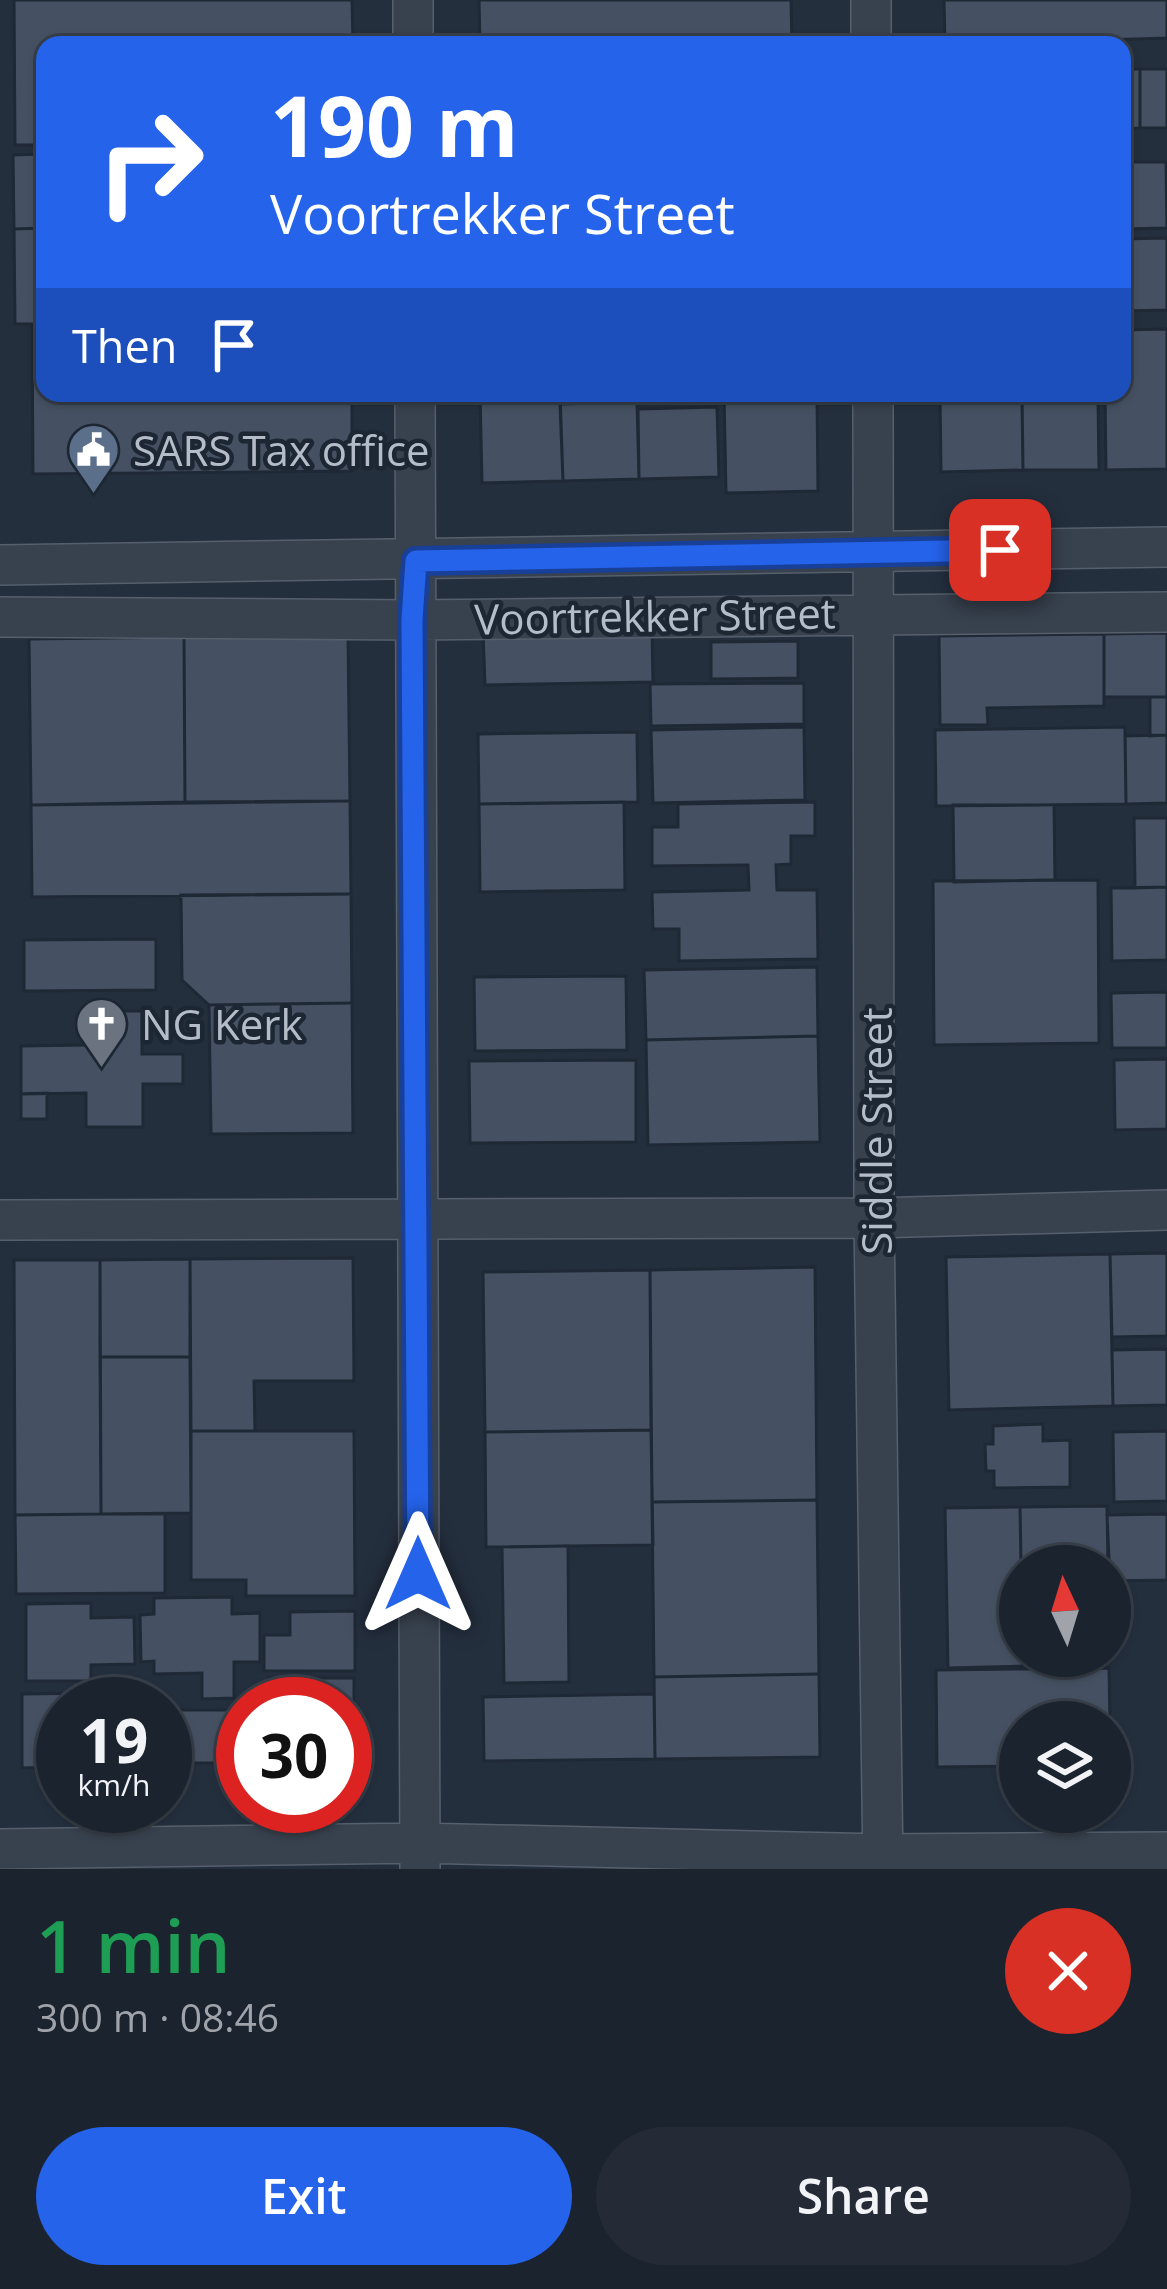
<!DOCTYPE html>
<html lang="en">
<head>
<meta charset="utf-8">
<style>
  body { margin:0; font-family:"Open Sans",sans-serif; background:#242b36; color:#f1f3f6; height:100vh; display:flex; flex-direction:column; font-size:45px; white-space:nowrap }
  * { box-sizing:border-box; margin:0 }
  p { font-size:39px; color:#a0a4aa }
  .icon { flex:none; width:66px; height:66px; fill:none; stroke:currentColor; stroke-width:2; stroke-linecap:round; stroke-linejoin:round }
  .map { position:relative; height:1869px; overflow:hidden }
  .sheet { display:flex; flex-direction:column; background:#1b232e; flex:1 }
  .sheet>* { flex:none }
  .hud { position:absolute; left:36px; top:36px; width:1095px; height:366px; border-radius:24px; box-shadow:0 3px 9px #0004,0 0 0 3px #39404a; background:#2563eb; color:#fff; overflow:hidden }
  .needle { width:78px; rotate:356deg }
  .fabs { position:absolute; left:999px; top:1545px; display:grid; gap:24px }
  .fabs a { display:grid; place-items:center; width:132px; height:132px; border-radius:50%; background:#1b232e; box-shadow:0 3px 9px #0004,0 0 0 3px #39404a; font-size:60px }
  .speed { position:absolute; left:36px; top:1677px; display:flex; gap:24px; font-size:60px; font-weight:700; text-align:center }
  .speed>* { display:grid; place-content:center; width:156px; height:156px; border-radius:50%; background:#1b232e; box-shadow:0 3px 9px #0004,0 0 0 3px #39404a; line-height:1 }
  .speed small { font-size:30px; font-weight:400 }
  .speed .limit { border:18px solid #d22; background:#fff; color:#111 }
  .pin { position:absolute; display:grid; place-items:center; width:102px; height:102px; color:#fff; margin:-51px; border-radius:24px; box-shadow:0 6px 18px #0006 }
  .me { position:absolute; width:132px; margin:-66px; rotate:0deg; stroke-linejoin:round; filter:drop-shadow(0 0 9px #0008) }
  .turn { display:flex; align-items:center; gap:42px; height:252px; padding:0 36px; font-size:54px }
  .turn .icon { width:156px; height:156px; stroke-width:2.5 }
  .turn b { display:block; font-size:84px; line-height:102px }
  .then { display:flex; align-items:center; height:114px; padding:0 36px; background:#0003; gap:24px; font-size:45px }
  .round { display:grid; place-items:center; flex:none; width:126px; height:126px; border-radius:63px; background:#242b36 }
  .overview { display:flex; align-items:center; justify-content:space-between; height:204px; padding:0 36px }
  h1 { font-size:72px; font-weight:600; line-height:90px; color:#1e9e55 }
  .action { display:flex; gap:24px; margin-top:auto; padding:24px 36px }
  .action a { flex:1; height:138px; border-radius:72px; background:#2563eb; color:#fff; font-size:48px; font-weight:600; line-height:138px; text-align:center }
  .action a+a { background:#242b36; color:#f1f3f6 }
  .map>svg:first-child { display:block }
</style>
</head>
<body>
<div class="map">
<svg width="1167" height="1869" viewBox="0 0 1167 1869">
  <rect width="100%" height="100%" fill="#242f3e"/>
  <path fill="#455162" stroke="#1f2835" stroke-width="3" d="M14 0H352L353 42 45 45V145H15Z
    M479 0H791L792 45H480Z
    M944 0H1167V38L945 45Z
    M1122 69H1140V128L1122 129Z
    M1140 69H1167V128H1140Z
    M45 154V228L14 229 13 155Z
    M1124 162H1166L1167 228 1122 229Z
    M45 228V393H352V471L33 474 32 324H15L14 229Z
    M1167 238V310L1122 311V239Z
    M1167 329V469L1106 470 1105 393H1122V330Z
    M480 393H560L563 481 482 483Z
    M724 393H817L818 491 726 493Z
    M1022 394 1023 470 941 472 940 396Z
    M1022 400H1098L1099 470H1023Z
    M637 402 639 479 563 481 560 404Z
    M717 407 719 477 639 479 638 409Z
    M652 628 653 682 485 685 483 631Z
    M1167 633V697H1104V634Z
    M1104 634V706L987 708 988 725H940L939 636Z
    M348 635 350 801 185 802 184 637Z
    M184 637 185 802 31 805 29 639Z
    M798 641V678L711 679V642Z
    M804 683V724L651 726 650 684Z
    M1150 697H1167V735L1150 736Z
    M804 727 805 800 653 803 651 730Z
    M1125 727 1126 804 936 806 935 730Z
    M637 732 638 802 479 804 478 734Z
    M1167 735V803L1126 804 1125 736Z
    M350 801 351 894 32 897 31 805Z
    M624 802 625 890 480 892 479 804Z
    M815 802V836H791V864L776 865 777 890H817L818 959 679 961V929H653L652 892 749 890 748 865 652 866V827H678V804Z
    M953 805H1054L1055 880 954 882Z
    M1134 818H1167V887L1135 888Z
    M1098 880 1099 1043 934 1045 933 881Z
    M1167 887V960L1112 961 1111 888Z
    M351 894 352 1003 209 1005 182 980 181 895Z
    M156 939V990L24 991V940Z
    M817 967 818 1036 646 1040 644 970Z
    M626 976 627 1050 475 1051 474 977Z
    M1167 992V1048H1112L1111 993Z
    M352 1003 353 1133 211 1134 209 1005Z
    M85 1011H142V1054H183V1084H143V1127H86V1093L21 1094V1046L86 1045Z
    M818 1036 820 1142 648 1145 646 1040Z
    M1167 1059V1129L1115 1130 1114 1060Z
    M636 1060V1142L470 1143 469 1061Z
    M47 1093V1119H21V1094Z
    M1167 1253V1336L1112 1337 1110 1254Z
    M1110 1254 1113 1406 949 1410 946 1257Z
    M353 1258 354 1381H254L255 1431H191L190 1259Z
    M190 1259V1357H100V1260Z
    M14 1260H100L101 1514 15 1515Z
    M815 1267 817 1500 652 1502 650 1270Z
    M650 1270 651 1430 485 1432 483 1272Z
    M1167 1349V1405L1113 1406 1112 1350Z
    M100 1357H190L191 1513 101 1514Z
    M1043 1424V1441L1070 1440V1487L994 1488V1471H986L985 1444H993V1426Z
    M651 1430 653 1545 486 1547 485 1432Z
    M191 1431H354L355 1596H246V1580H191Z
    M1167 1431V1501L1114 1502 1113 1432Z
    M817 1500 819 1674 654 1677 652 1502Z
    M1107 1506 1108 1566H1021L1020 1507Z
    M1020 1507 1023 1666 948 1668 945 1508Z
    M101 1514H165V1593L16 1594 15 1515Z
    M1167 1514V1580L1110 1581 1107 1515Z
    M568 1546 569 1682 504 1683 502 1547Z
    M232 1597V1614L260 1613V1662H234V1698L202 1699V1673L154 1674V1661L141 1662 140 1615 154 1614V1598Z
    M91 1603V1618L134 1617 135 1664 91 1665V1681H26V1604Z
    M355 1611V1671H264V1635H290V1612Z
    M1109 1668 1110 1722H1020V1766L937 1767 936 1670Z
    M819 1674 820 1757 655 1759 654 1677Z
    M269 1678H354V1762H345V1704H270Z
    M96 1693V1704H63V1767L22 1768V1694Z
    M654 1694 655 1759 484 1761 483 1697Z
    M165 1710H243V1763H165Z"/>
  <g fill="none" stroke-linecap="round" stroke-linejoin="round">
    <defs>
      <path id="minor" d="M413 0V45
        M871 0V45
        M415 393 420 1869
        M873 393 874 1218 883 1869
        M0 565 1167 547
        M0 617 412 620 1167 612
        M0 1220 874 1218 1167 1210
        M0 1849 419 1843 883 1854 1167 1852"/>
    </defs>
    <use href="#minor" stroke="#565f6c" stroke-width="42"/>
    <use href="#minor" stroke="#38414e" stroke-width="39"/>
  </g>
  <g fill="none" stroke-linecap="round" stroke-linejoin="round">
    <defs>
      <path id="route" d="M418 1574 412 620 416 561 1000 550"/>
    </defs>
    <use href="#route" stroke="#184099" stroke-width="30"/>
    <use href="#route" stroke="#2563eb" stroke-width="21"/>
  </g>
  <defs>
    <symbol id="civic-pin" viewBox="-11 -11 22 30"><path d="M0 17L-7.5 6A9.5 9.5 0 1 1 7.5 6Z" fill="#5c6f8a" stroke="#1d2633"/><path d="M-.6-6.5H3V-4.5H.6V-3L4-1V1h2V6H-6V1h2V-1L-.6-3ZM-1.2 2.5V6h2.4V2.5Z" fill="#fff"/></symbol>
    <symbol id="church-pin" viewBox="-11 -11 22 30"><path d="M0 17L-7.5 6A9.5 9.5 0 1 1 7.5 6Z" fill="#6b7280" stroke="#1d2633"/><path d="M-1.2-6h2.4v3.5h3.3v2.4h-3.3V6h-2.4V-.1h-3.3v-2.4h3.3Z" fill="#fff"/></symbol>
  </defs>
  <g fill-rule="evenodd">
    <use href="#civic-pin" x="64" y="420" width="59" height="81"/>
    <use href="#church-pin" x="72" y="994" width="59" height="81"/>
  </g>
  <g text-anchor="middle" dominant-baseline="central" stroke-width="9" stroke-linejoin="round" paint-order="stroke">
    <g font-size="42" fill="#b4bcc9" stroke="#1d2633" text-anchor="start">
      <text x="133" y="449">SARS Tax office</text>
      <text x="141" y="1023">NG Kerk</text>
    </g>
    <g font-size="42" fill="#b4bcc9" stroke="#1d2633">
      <text transform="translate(655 615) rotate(-1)">Voortrekker Street</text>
      <text transform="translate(875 1131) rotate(-90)">Siddle Street</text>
    </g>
  </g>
</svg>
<div class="fabs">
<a><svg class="needle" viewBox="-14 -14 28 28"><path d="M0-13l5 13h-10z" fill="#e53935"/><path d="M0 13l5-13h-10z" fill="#a0a4aa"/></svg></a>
<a><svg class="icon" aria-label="layers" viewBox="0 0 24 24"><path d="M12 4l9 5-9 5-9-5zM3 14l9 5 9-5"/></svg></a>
</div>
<div class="speed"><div>19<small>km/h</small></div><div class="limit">30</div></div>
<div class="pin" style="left:1000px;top:550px;background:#d93025"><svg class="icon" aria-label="arrive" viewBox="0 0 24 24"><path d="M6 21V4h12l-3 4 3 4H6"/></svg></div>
<svg class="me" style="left:418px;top:1574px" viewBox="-20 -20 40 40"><path d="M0-17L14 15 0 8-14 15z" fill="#2563eb" stroke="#fff" stroke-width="4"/></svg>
<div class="hud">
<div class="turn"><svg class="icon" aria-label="right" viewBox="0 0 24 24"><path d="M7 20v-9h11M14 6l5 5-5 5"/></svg><div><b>190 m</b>Voortrekker Street</div></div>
<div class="then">Then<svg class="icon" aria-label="arrive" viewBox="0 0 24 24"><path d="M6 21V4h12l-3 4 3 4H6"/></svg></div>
</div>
</div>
<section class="sheet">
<div class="overview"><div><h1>1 min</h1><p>300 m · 08:46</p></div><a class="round" style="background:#d93025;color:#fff"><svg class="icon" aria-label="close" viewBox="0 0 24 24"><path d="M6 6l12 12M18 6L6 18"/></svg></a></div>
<div class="action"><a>Exit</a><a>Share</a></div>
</section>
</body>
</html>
